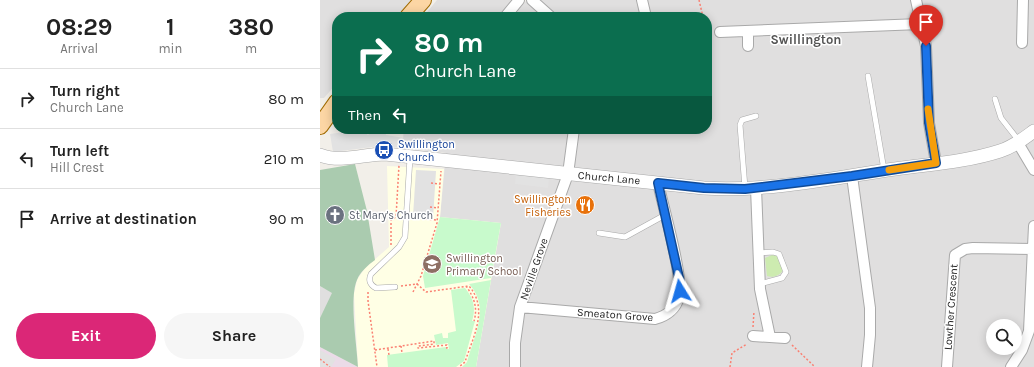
<!DOCTYPE html>
<html lang="en">
<head>
<meta charset="utf-8">
<style>
  body { margin:0; font-family:Karla,sans-serif; background:#f6f6f6; color:#222; height:100vh; display:flex; flex-direction:column; font-size:15px; white-space:nowrap }
  * { box-sizing:border-box; margin:0 }
  p { font-size:13px; color:#767676 }
  .icon { flex:none; width:22px; height:22px; fill:none; stroke:currentColor; stroke-width:2; stroke-linecap:round; stroke-linejoin:round }
  .map { position:relative; flex:1; overflow:hidden }
  .sheet { display:flex; flex-direction:column; background:#fff; width:320px }
  .sheet>* { flex:none }
  .top-card { position:absolute; left:12px; top:12px; width:380px; height:122px; border-radius:16px; box-shadow:0 2px 10px #0003; background:#0b6e4f; color:#fff; overflow:hidden }
  .tools { position:absolute; left:666px; top:319px; display:grid; gap:8px }
  .tools a { display:grid; place-items:center; width:36px; height:36px; border-radius:50%; background:#fff; box-shadow:0 2px 10px #0003; font-size:20px }
  .pin { position:absolute; display:grid; place-items:center; width:34px; height:34px; color:#fff; margin:-41px -17px; border-radius:50% 50% 50% 0; rotate:-45deg; box-shadow:0 0 4px #0007 }
  .pin .icon { rotate:45deg }
  .me { position:absolute; width:44px; margin:-22px; rotate:352deg; stroke-linejoin:round; filter:drop-shadow(0 0 3px #0008) }
  .turn { display:flex; align-items:center; gap:14px; height:84px; padding:0 16px; font-size:18px }
  .turn .icon { width:52px; height:52px; stroke-width:2.5 }
  .turn b { display:block; font-size:28px; line-height:34px }
  .then { display:flex; align-items:center; height:38px; padding:0 16px; background:#0003; gap:8px; font-size:15px }
  .eta { display:flex; justify-content:space-evenly; align-items:center; height:68px; text-align:center }
  .eta b { font-size:24px; font-weight:700; line-height:28px }
  .button { display:flex; gap:8px; margin-top:auto; padding:8px 16px }
  .button a { flex:1; height:46px; border-radius:24px; background:#db2777; color:#fff; font-size:16px; font-weight:700; line-height:46px; text-align:center }
  .button a+a { background:#f6f6f6; color:#222 }
  ul { padding:0; list-style:none }
  li { display:flex; align-items:center; gap:12px; height:60px; padding:0 16px; border-top:1px solid #e0e0e0 }
  li div { flex:1 }
  li b { display:block; font-size:15px }
  li em { font-style:normal }
  main { display:flex; flex:1; min-height:0 }
  .map>svg:first-child { display:block }
</style>
</head>
<body>
<main>
<section class="sheet">
<div class="eta">
<div><b>08:29</b><p>Arrival</p></div>
<div><b>1</b><p>min</p></div>
<div><b>380</b><p>m</p></div>
</div>
<ul>
<li><svg class="icon" aria-label="right" viewBox="0 0 24 24"><path d="M7 20v-9h11M14 6l5 5-5 5"/></svg><div><b>Turn right</b><p>Church Lane</p></div><em>80 m</em></li>
<li><svg class="icon" aria-label="left" viewBox="0 0 24 24"><path d="M17 20v-9H6M10 6l-5 5 5 5"/></svg><div><b>Turn left</b><p>Hill Crest</p></div><em>210 m</em></li>
<li><svg class="icon" aria-label="arrive" viewBox="0 0 24 24"><path d="M6 21V4h12l-3 4 3 4H6"/></svg><div><b>Arrive at destination</b></div><em>90 m</em></li>
</ul>
<div class="button"><a>Exit</a><a>Share</a></div>
</section>
<div class="map">
<svg width="714" height="367" viewBox="0 0 714 367">
  <rect width="100%" height="100%" fill="#f2efe9"/>
  <path fill="#e0dfdf" fill-rule="evenodd" d="M0 0H93L79 17H17V83L4 98H0Z
    M117 0H194L201 6 207 0H714V367H156L171 278 120 217 126 153 82 148 84 129H387V17H103ZM673 326H695V348H673Z
    M0 286 13 293 0 318Z"/>
  <path fill="#ebdbe8" d="M0 347 38 367H0Z"/>
  <path fill="#ffffe5" d="M67 166 124 169 120 217 181 223 156 367H38L34 294 37 280 45 268 69 247Z"/>
  <path fill="#cdebb0" d="M452 255 458 256 463 270C460 276 453 278 447 276L445 258Z"/>
  <path fill="#aacbaf" d="M35 164 47 211 55 260C48 265 40 272 37 280 29 298 37 346 38 367L0 347V318L12 293 0 286V170Z"/>
  <path fill="#c8facc" d="M120 217 181 223 171 278 105 288 103 276Z
    M171 280 156 367H142L147 362C154 336 171 307 149 284Z
    M145 288C154 299 156 308 152 321H155L144 361 136 367H68L67 355 126 347V349H129L128 343 116 345 114 335 122 333 123 338H128V333L136 331 131 290Z"/>
  <path fill="#e2e2e2" d="M26 129H33L37 132 41 129 48 135 54 129H65L66 135 84 138 82 148 60 146 13 152 10 134 24 132Z
    M96 170 116 171 113 218 93 216Z
    M196 174 229 177 228 188 195 184Z
    M0 350 16 359 11 367H0Z"/>
  <g fill="none" stroke-linecap="round" stroke-linejoin="round">
    <defs>
      <path id="service" d="M548 76 564 170
        M675 99 681 118 699 141
        M425 188 420 125 422 120 436 116
        M279 233 305 237 345 215
        M439 253 453 252 459 254 466 272 462 278 440 284
        M75 287 56 288C50 285 48 280 51 274L79 247 85 237 90 158"/>
      <path id="minor" d="M212 0 231 17
        M322 0 326 17
        M596 0 606 46 609 123 616 163
        M185 17 199 0
        M428 31V46
        M400 32 600 24
        M702 43 703 0
        M698 143 714 170
        M532 176 550 308V335L547 367
        M436 188 440 289 450 337
        M200 307 335 319C346 316 356 309 359 297 364 279 343 206 338 183
        M433 336 465 338
        M195 367V343L200 307 248 174 254 129
        M627 367 635 255 645 249 653 248 713 249
        M691 367 702 350 709 331 714 226"/>
      <path id="tertiary" d="M0 155C21 163 44 154 65 154L384 188C448 192 512 178 575 169 609 164 646 162 680 151 693 147 703 139 714 131"/>
      <path id="primary" d="M88 17 103 0
        M0 126 17 102"/>
    </defs>
    <use href="#service" stroke="#a9a9a9" stroke-width="6"/>
    <use href="#minor" stroke="#a9a9a9" stroke-width="12"/>
    <use href="#tertiary" stroke="#a9a9a9" stroke-width="14"/>
    <use href="#primary" stroke="#a06b00" stroke-width="18"/>
    <path stroke="#fa8072" stroke-width="1.5" stroke-dasharray="2 2" stroke-linecap="butt" d="M379 0 383 17
      M387 29H392
      M111 183 120 184
      M110 207 118 208
      M94 218 117 220
      M71 245V220L76 217 79 165
      M97 284 106 292 149 286C169 309 153 337 145 362L139 367
      M81 286 97 284
      M146 286C154 297 158 308 154 321
      M48 292V301L57 367
      M93 292 101 276 117 223 121 171
      M433 327 434 311
      M472 345 495 367
      M81 346 82 353
      M68 349 69 355
      M55 350 114 341V344L98 346V348L127 345V348H126
      M0 359 10 367
      M410 367 412 353 427 344"/>
    <use href="#service" stroke="#fff" stroke-width="5"/>
    <use href="#minor" stroke="#fff" stroke-width="10"/>
    <use href="#tertiary" stroke="#fff" stroke-width="13"/>
    <use href="#primary" stroke="#fcd6a4" stroke-width="16"/>
  </g>
  <g fill="none" stroke-linecap="round" stroke-linejoin="round">
    <defs>
      <path id="route" d="M360 291V282L338 183 384 188 425 189 532 176 616 163 609 123 606 46"/>
    </defs>
    <use href="#route" stroke="#114b97" stroke-width="10"/>
    <use href="#route" stroke="#1a73e8" stroke-width="7"/>
    <path stroke="#f59e0b" stroke-width="7" d="M569 170 616 163 608 109"/>
  </g>
  <defs>
    <symbol id="bus-disc" viewBox="-11 -11 22 22"><circle r="9.5" fill="#1a4fb4" stroke="#fff"/><path d="M-5-6H5V4H4V6H2V4H-2V6H-4V4H-5ZM-3.5-4V0h7V-4ZM-3.5 1.2v1.5H-2V1.2ZM2 1.2v1.5H3.5V1.2Z" fill="#fff"/></symbol>
    <symbol id="restaurant-disc" viewBox="-11 -11 22 22"><circle r="9.5" fill="#e8710a" stroke="#fff"/><path d="M-5-6h1v4h1v-4h1v4h1v-4h1v5L-1.5 .5V6h-2V.5L-5-1ZM5-6V6H3V1.5H1.5Q1.5-4 5-6Z" fill="#fff"/></symbol>
    <symbol id="church-disc" viewBox="-11 -11 22 22"><circle r="9.5" fill="#6b7280" stroke="#fff"/><path d="M-1.2-6h2.4v3.5h3.3v2.4h-3.3V6h-2.4V-.1h-3.3v-2.4h3.3Z" fill="#fff"/></symbol>
    <symbol id="school-disc" viewBox="-11 -11 22 22"><circle r="9.5" fill="#8d6e63" stroke="#fff"/><path d="M0-5L7-2L0 1L-7-2ZM-4 1L0 2.5L4 1V4Q0 6-4 4Z" fill="#fff"/></symbol>
  </defs>
  <g fill-rule="evenodd">
    <use href="#bus-disc" x="53" y="139" width="22" height="22"/>
    <use href="#restaurant-disc" x="254" y="194" width="22" height="22"/>
    <use href="#church-disc" x="4" y="204" width="22" height="22"/>
    <use href="#school-disc" x="101" y="253" width="22" height="22"/>
  </g>
  <g text-anchor="middle" dominant-baseline="central" stroke-width="3" stroke-linejoin="round" paint-order="stroke">
    <g font-size="11" fill="#164399" stroke="#fff" text-anchor="start">
      <text x="78" y="144">Swillington<tspan x="78" dy="13">Church</tspan></text>
    </g>
    <g font-size="11" fill="#222" stroke="#fff">
      <text transform="translate(289 178) rotate(5)">Church Lane</text>
      <text transform="translate(214 269) rotate(-71)">Neville Grove</text>
      <text transform="translate(631 307) rotate(-86)">Lowther Crescent</text>
      <text transform="translate(295 315) rotate(4)">Smeaton Grove</text>
    </g>
    <g font-size="11" fill="#c56008" stroke="#fff" text-anchor="end">
      <text x="251" y="199">Swillington<tspan x="251" dy="13">Fisheries</tspan></text>
    </g>
    <g font-size="11" fill="#5b616d" stroke="#fff" text-anchor="start">
      <text x="29" y="215">St Mary's Church</text>
    </g>
    <g font-size="11" fill="#785e54" stroke="#fff" text-anchor="start">
      <text x="126" y="258">Swillington<tspan x="126" dy="13">Primary School</tspan></text>
    </g>
    <g font-size="13" font-weight="bold" fill="#555" stroke="#fff">
      <text x="486" y="39">Swillington</text>
    </g>
  </g>
</svg>
<div class="tools">
<a><svg class="icon" aria-label="search" viewBox="0 0 24 24"><circle cx="10" cy="10" r="6"/><path d="M15 15l6 6"/></svg></a>
</div>
<div class="pin" style="left:606px;top:46px;background:#d93025"><svg class="icon" aria-label="arrive" viewBox="0 0 24 24"><path d="M6 21V4h12l-3 4 3 4H6"/></svg></div>
<svg class="me" style="left:360px;top:291px" viewBox="-20 -20 40 40"><path d="M0-17L14 15 0 8-14 15z" fill="#1a73e8" stroke="#fff" stroke-width="4"/></svg>
<div class="top-card">
<div class="turn"><svg class="icon" aria-label="right" viewBox="0 0 24 24"><path d="M7 20v-9h11M14 6l5 5-5 5"/></svg><div><b>80 m</b>Church Lane</div></div>
<div class="then">Then<svg class="icon" aria-label="left" viewBox="0 0 24 24"><path d="M17 20v-9H6M10 6l-5 5 5 5"/></svg></div>
</div>
</div>
</main>
</body>
</html>
